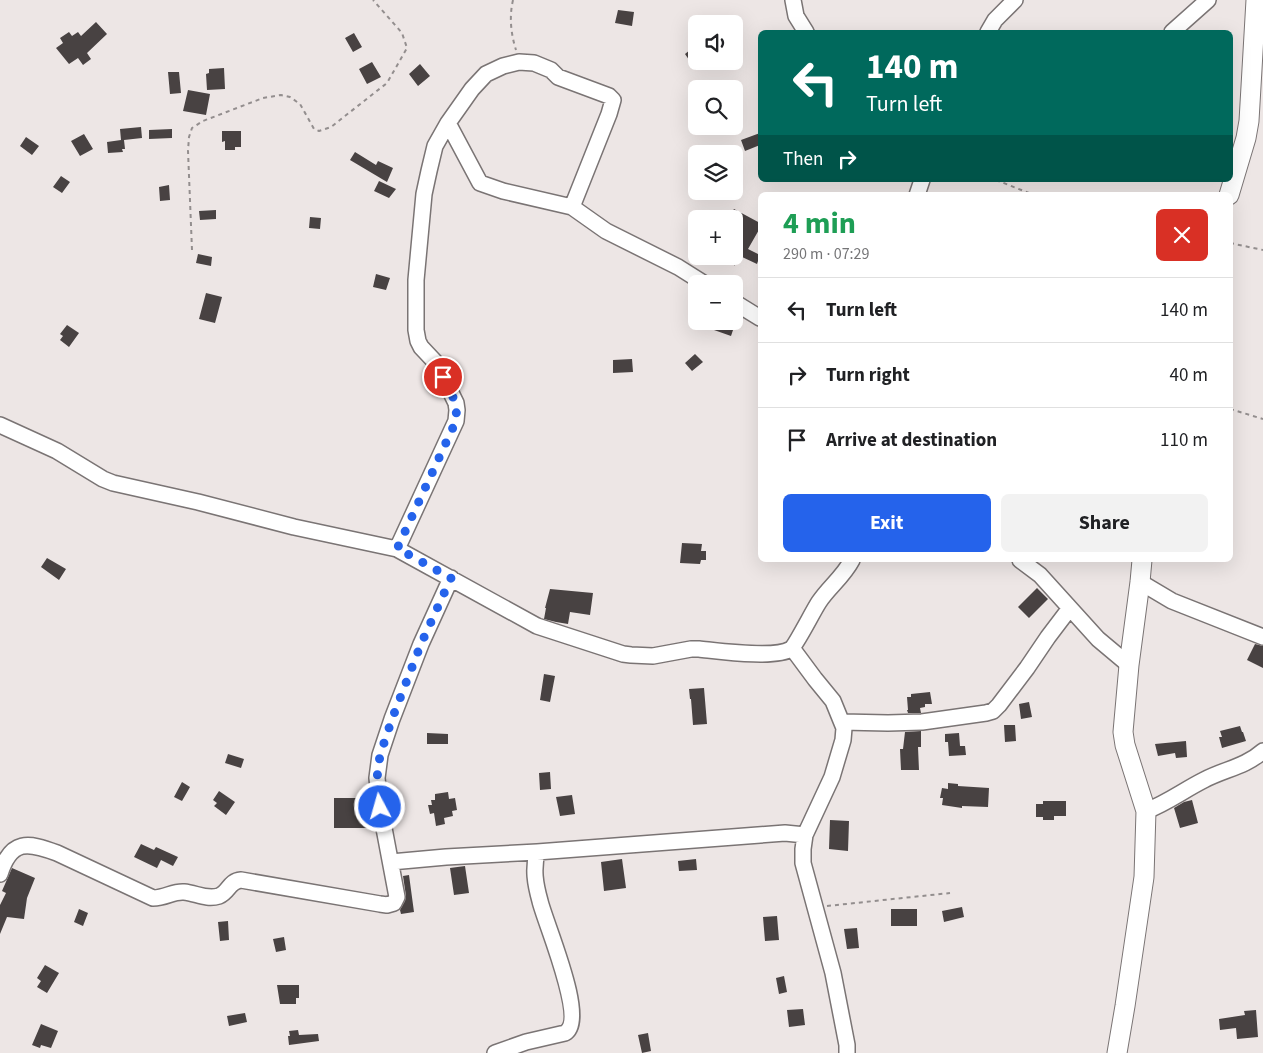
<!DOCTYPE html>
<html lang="en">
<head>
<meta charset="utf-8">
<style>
  body { margin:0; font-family:"Source Sans 3",sans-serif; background:#f2f2f2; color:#202124; height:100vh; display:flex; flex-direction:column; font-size:19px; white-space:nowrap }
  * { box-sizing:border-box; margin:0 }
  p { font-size:16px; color:#757577 }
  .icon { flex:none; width:28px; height:28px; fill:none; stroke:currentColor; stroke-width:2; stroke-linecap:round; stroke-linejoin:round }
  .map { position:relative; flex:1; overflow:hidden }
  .details { position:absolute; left:758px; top:192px; width:475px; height:370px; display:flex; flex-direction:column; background:#fff; border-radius:8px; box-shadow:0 5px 20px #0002 }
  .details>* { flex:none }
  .hud { position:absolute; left:758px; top:30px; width:475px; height:152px; border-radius:8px; box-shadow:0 5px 20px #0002; background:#00695c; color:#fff; overflow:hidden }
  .buttons { position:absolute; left:688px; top:15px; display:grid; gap:10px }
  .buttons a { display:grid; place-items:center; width:55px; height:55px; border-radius:8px; background:#fff; box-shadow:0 5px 20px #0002; font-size:25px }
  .pin { position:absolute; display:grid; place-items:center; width:42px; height:42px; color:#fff; margin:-21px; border:2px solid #fff; border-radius:50%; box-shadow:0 1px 5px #0007 }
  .me { position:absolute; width:55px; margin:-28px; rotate:354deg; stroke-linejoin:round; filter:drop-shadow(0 0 4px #0008) }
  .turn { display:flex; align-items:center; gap:18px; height:105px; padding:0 25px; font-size:22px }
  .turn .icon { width:65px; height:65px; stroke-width:2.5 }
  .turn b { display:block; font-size:35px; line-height:42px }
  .then { display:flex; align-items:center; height:48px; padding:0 25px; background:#0003; gap:10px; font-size:19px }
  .round { display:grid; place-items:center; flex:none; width:52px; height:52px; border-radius:8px; background:#f2f2f2 }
  .summary { display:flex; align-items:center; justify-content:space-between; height:85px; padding:0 25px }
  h1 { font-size:30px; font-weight:700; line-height:38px; color:#1e9e55 }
  .cta { display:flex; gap:10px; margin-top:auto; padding:10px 25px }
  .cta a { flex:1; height:58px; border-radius:8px; background:#2563eb; color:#fff; font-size:20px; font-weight:700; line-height:58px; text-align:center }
  .cta a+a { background:#f2f2f2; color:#202124 }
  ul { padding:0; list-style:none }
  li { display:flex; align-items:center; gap:15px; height:65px; padding:0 25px; border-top:1px solid #e0e0e0 }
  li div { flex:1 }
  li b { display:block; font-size:19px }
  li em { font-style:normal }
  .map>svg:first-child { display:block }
</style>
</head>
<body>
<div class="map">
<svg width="1263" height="1053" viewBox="0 0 1263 1053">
  <rect width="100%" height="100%" fill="#ede6e5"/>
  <path fill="#484242" d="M618 10 634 12 632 26 615 23Z
    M96 22 107 34 87 53 91 59 83 65 78 58 69 64 56 48 63 43 60 38 69 32 72 36 78 32 81 36Z
    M354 33 362 47 353 52 345 38Z
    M696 45V70L685 54Z
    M372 62 381 77 367 84 359 69Z
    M420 64 430 76 418 86 409 74Z
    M224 68 225 89 207 90 206 74 209 73V69Z
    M168 72H179L181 93 170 94Z
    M188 90 210 94 206 115 183 111Z
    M141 127 142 138 124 140 125 149H122L123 152 108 153 107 142 121 140 120 129Z
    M172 129V138L149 139V130Z
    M222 131H241V147H235V150H225V141L222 142Z
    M760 133V145L745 151 741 140Z
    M84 134 93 149 80 156 71 141Z
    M26 137 39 146 32 155 20 146Z
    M355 152 376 165 378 161 393 168 387 182 350 160Z
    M61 176 70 182 62 193 53 187Z
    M379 181 396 189 389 198 374 191Z
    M169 185 170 200 160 201 159 187Z
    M734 209 760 223V228L748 249 760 255 757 264 740 256 734 266V219H728Z
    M216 210V219L200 220 199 211Z
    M310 217 321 218 320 229 309 228Z
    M198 254 212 257 211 266 196 263Z
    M376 274 390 278 386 290 373 287Z
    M206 293 222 297 215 323 199 319Z
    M717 321H736L731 336 714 330Z
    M67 325 79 333 69 347 60 340 63 336 60 334Z
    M695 354 703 362 692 371 685 363Z
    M632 359 633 372 613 373V360Z
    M682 543 702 544 701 551H706V560H701L700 564 680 563Z
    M47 558 66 569 59 580 41 567Z
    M1037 588 1048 599 1029 618 1018 607Z
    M550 589 593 593 590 615 570 612 568 624 556 622 544 619 546 608H545Z
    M1255 644 1263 646V668L1247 660Z
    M544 674 555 676 550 702 540 700Z
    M704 688 707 724 693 725 691 699H690L689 689Z
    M930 692 932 704H925V707L920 708 921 713H908L907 710H908L907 697H911V694Z
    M1029 702 1032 717 1021 719 1019 704Z
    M1004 725H1015L1016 741 1005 742Z
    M1240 726 1242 732H1243L1246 741 1222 748 1219 737H1222L1220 731Z
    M921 731V747H918L919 770H901L900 749H903L905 732Z
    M427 733 448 734V744H427Z
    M959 733 960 746H965L966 755 949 756 948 742H945V734Z
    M1186 741 1187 757 1176 758 1175 753 1158 756 1155 744Z
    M228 754 244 759 241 768 225 763Z
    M550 772 551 789 540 790 539 773Z
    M182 782 190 787 182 801 174 797Z
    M948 783 958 784V786L989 788 988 807 962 806V808L942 805 943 798H940L942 788 948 789Z
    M219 791 235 802 226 815 214 806 217 803 213 800Z
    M448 792 449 799 455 798 457 810 452 811 453 816 444 818 445 824 436 826 434 813 430 814 428 805H432L431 800H435V794Z
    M572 795 575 814 560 816 556 797Z
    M334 798H370V828H334Z
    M1192 800 1198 823 1180 828 1174 808 1184 802Z
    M1043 801H1066V816H1054V820H1043V817H1036V804H1043Z
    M830 820 849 821 848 851 829 849Z
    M141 844 154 850 156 847 178 857 173 866 161 860 157 868 134 857Z
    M622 859 626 888 604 891 601 862Z
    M696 859 697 870 679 871 678 861Z
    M465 866 469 893 454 895 450 868Z
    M12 868 35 878 27 898 24 919 7 917 0 934V905L6 893 2 891Z
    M409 875 414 912 401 914 400 910 405 901 406 896 403 876Z
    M962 907 964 917 944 922 942 911Z
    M79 909 88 913 83 926 74 922Z
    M891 909H917V926H891Z
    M777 916 779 940 765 941 763 917Z
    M228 921 229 940 220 941 218 922Z
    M857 928 859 948 847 949 844 929Z
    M284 937 286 950 276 952 273 939Z
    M45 965 59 973 47 993 37 987 41 981 37 978Z
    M784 976 787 992 779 994 776 978Z
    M277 985H299V998H296V1004H280Z
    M803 1009 805 1025 789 1027 787 1010Z
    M1256 1010 1258 1037 1237 1039 1236 1028 1220 1030 1219 1019 1245 1015 1244 1011Z
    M245 1013 247 1022 229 1026 227 1016Z
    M41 1024 58 1031 51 1048 41 1045 40 1048 32 1045Z
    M298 1030 299 1035 318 1034 319 1041 289 1045 288 1036H290L289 1031Z
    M648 1033 651 1051 642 1053 638 1035Z"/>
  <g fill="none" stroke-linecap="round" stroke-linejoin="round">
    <defs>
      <path id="minor" d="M793 0 796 16 806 32
        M988 32 995 20 1015 0
        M1172 32 1208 0
        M448 123 480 183 503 191 572 207 606 231 678 267 705 284
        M917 195 922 180
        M734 302 760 318
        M0 425 57 451 103 479 113 483 198 502 294 527 397 549 537 626 623 654 631 655 653 656 691 649H699C719 651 775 659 791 649 796 645 813 611 819 602 829 587 843 577 852 560
        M397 549 456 421 457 410 456 403 437 364 421 347 418 341 416 330V280L424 194 429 171 435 146 448 123 472 89 486 74 503 66 519 62 534 63 551 70 558 77 609 96 613 100 609 114 572 207
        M1020 560 1040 575 1098 639 1129 665
        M1140 582 1172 601 1263 637
        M792 648 815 679 833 701 844 728 843 740 832 777 805 835 803 849V863L833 973 847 1045V1053
        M842 722 888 723 922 722 986 713 993 711 999 705 1027 668 1048 637 1070 608
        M1146 811C1167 803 1184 790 1204 780 1225 769 1245 767 1263 751
        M391 862 446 857 537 852 785 833 805 835
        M0 874C11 839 28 842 57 853L153 898C166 898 173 891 184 892 196 893 206 900 219 896 229 892 229 881 241 880L380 904 387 905 394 903 397 897 380 807 377 778 380 755 392 719 421 644 451 578
        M495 1053 526 1042 565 1033C588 1020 545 923 540 901 535 883 533 870 537 852"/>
      <path id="major" d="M1229 195 1246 138 1249 121 1256 0
        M1117 1053 1125 1006 1144 877 1146 811 1125 745 1123 732 1129 665 1140 582 1142 560"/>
    </defs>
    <use href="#minor" stroke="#7a7474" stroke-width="18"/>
    <use href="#major" stroke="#7a7474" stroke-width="21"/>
    <path stroke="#938e8e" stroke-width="2" stroke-dasharray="4 4" stroke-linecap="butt" d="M513 0C509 17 511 34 516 50
      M996 180 1034 195
      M1230 243 1263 250
      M192 250 188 151 189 137 192 128 203 121 263 98 281 95 290 97 300 104 314 129 319 131 331 127 387 83 407 48 402 33 373 0
      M1230 409 1263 419
      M827 906 950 893"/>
    <use href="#minor" stroke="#fff" stroke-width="15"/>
    <use href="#major" stroke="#fff" stroke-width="19"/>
  </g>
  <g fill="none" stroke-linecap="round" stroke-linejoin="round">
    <path stroke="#2563eb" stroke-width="9" stroke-dasharray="0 16.2" d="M380 807 377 778 380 755 392 719 421 644 451 578 404 552 397 549 456 421C458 402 451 393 443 377"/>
  </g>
</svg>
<div class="buttons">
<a><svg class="icon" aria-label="sound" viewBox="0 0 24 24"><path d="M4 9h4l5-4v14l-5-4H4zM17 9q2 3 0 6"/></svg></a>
<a><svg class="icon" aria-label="search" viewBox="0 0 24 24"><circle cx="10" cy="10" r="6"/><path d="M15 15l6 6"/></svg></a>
<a><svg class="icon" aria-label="layers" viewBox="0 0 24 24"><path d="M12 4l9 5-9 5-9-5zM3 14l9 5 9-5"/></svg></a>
<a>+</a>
<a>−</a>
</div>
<div class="pin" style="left:443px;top:377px;background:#d93025"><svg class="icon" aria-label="arrive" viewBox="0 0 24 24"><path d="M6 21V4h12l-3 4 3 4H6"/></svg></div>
<svg class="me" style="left:380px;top:807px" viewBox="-20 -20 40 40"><circle r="17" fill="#2563eb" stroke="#fff" stroke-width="3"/><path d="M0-11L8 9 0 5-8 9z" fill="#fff"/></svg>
<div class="hud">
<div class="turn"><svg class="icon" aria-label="left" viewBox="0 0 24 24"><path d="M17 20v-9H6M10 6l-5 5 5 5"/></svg><div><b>140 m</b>Turn left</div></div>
<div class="then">Then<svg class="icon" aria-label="right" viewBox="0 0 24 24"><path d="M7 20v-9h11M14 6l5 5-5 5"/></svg></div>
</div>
<section class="details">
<div class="summary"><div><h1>4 min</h1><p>290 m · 07:29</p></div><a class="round" style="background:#d93025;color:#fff"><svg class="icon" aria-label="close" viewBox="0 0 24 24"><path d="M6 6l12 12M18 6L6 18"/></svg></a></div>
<ul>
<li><svg class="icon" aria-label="left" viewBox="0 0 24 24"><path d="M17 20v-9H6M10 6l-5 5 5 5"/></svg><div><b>Turn left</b></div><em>140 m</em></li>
<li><svg class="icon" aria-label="right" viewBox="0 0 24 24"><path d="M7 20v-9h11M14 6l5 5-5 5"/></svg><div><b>Turn right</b></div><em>40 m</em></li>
<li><svg class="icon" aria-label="arrive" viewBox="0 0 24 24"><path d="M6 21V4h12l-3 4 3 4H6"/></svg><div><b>Arrive at destination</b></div><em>110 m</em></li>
</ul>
<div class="cta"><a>Exit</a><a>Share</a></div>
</section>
</div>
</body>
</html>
